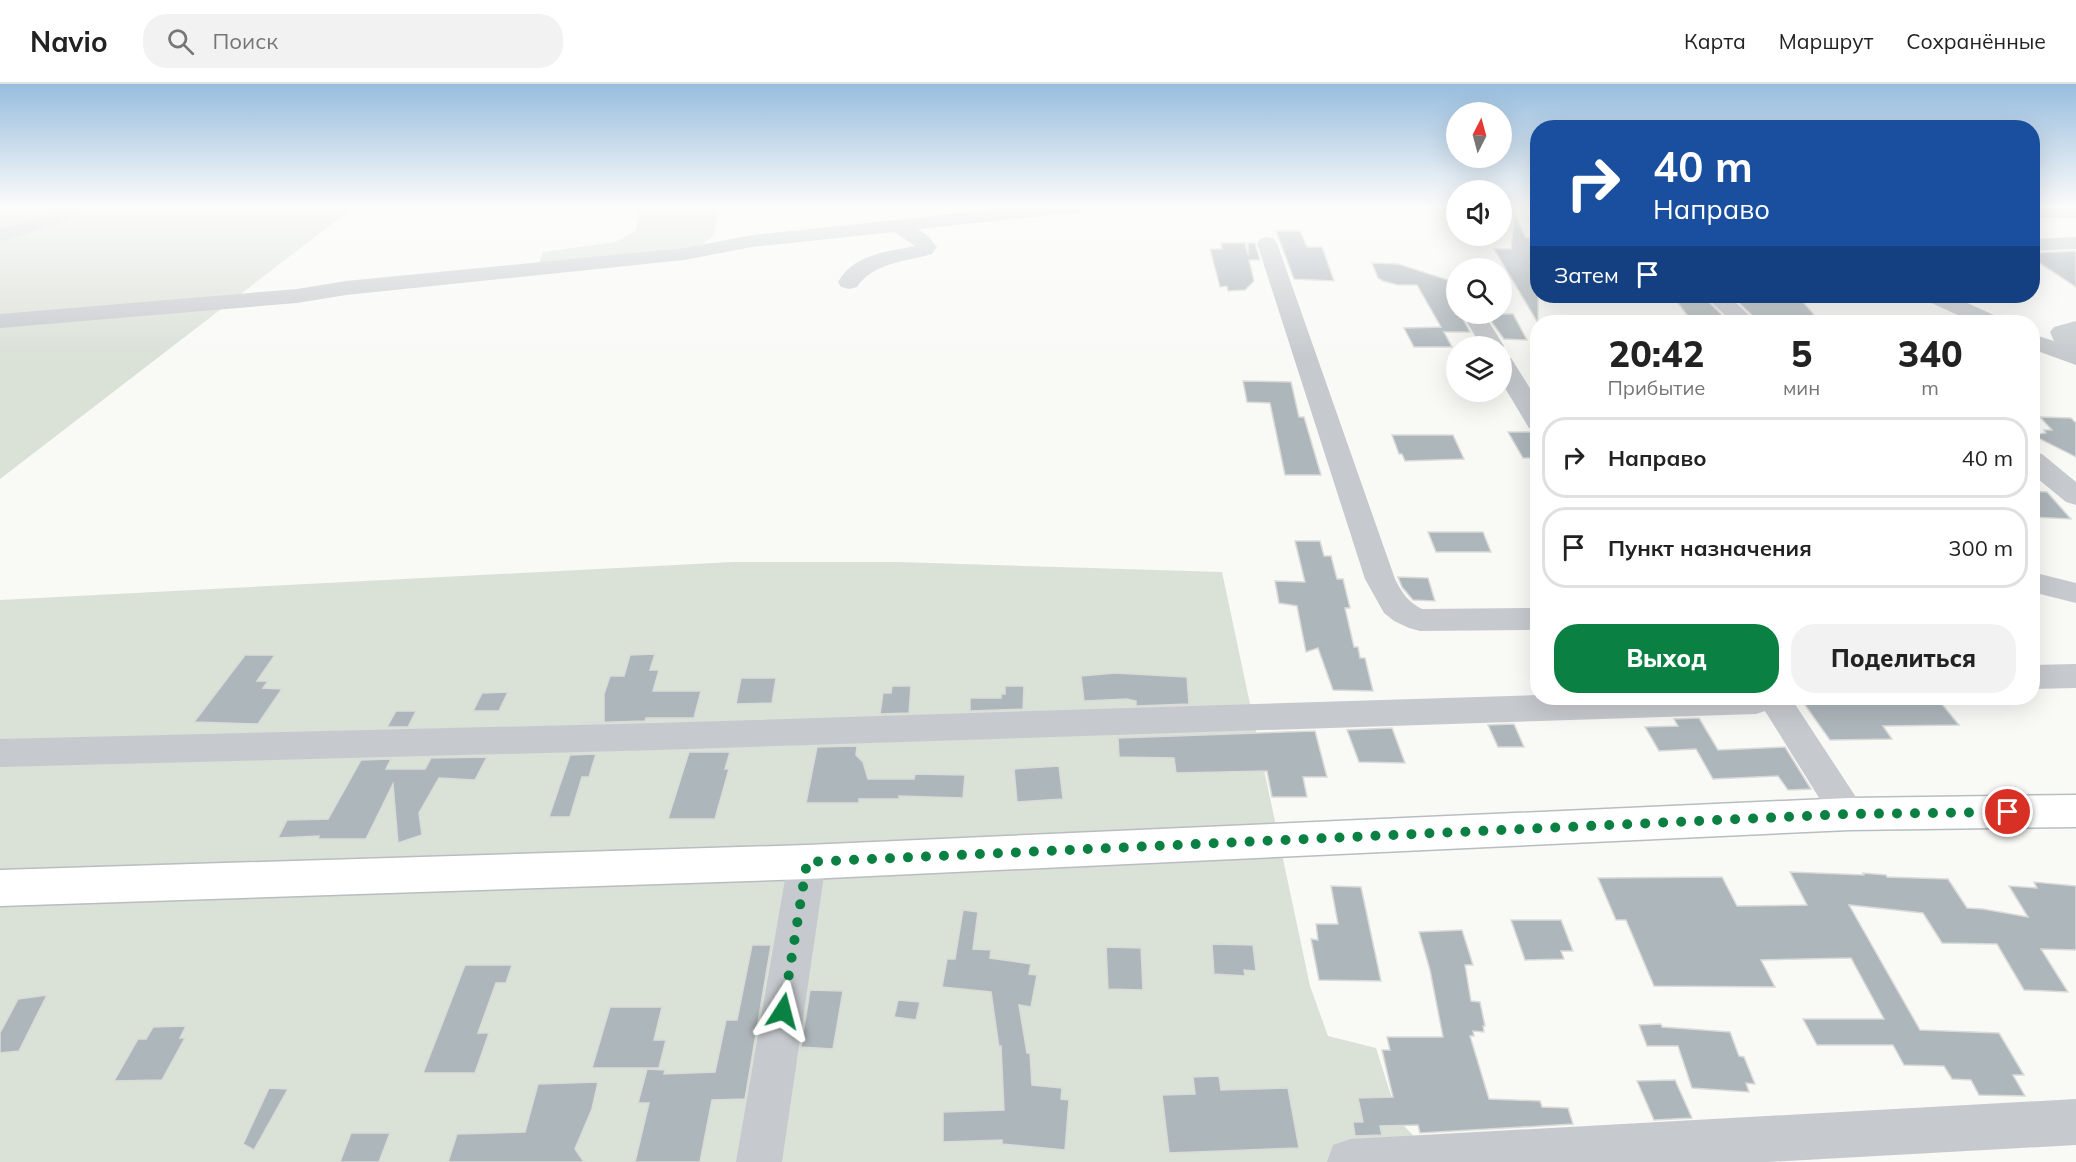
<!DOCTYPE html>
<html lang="ru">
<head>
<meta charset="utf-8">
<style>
  body { margin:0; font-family:Mulish,sans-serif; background:#f2f2f2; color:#222; height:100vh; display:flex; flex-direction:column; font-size:22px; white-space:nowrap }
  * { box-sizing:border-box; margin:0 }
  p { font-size:20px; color:#767676 }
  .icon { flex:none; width:33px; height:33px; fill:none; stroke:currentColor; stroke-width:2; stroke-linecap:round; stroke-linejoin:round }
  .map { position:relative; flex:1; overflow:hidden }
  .side { position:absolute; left:1530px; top:231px; width:510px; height:390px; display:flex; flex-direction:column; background:#fff; border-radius:24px; box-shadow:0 6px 24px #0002 }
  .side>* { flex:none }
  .hud { position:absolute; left:1530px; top:36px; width:510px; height:183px; border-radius:24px; box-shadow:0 6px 24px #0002; background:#1a4fa0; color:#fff; overflow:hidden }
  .needle { width:39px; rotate:6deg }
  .buttons { position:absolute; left:1446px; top:18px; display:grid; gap:12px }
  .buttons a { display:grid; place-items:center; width:66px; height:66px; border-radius:50%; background:#fff; box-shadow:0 6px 24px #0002; font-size:30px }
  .pin { position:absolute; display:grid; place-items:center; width:51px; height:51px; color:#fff; margin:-26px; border:3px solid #fff; border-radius:50%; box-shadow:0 2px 6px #0007 }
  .me { position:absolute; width:66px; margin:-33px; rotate:9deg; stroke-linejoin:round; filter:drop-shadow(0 0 4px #0008) }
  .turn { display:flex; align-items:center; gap:21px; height:126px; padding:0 24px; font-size:27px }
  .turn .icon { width:78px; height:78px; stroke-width:2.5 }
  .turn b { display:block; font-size:42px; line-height:51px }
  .then { display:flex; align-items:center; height:57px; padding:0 24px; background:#0003; gap:12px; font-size:22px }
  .eta { display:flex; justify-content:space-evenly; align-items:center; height:102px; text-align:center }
  .eta b { font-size:36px; font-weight:800; line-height:42px }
  .action { display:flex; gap:12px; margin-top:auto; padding:12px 24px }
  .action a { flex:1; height:69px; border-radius:24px; background:#0b8043; color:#fff; font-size:24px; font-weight:800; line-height:69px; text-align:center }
  .action a+a { background:#f2f2f2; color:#222 }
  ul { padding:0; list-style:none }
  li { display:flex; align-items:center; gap:18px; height:81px; margin:0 12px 9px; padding:0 12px; border:3px solid #e0e0e0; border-radius:24px }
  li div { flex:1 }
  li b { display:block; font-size:22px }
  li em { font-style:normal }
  header { display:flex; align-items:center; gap:36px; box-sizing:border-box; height:84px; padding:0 30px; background:#fff; border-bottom:2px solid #e0e0e0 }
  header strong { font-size:28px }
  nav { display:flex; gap:33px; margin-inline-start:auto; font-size:21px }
  .search { width:420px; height:54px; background:#f2f2f2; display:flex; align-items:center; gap:15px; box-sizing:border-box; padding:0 21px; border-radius:24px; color:#767676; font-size:22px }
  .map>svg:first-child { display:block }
</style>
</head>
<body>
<header>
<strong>Navio</strong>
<div class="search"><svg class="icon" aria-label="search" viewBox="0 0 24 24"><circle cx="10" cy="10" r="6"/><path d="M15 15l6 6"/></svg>Поиск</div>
<nav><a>Карта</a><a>Маршрут</a><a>Сохранённые</a></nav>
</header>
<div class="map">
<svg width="2076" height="1078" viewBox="0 0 2076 1078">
  <rect width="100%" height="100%" fill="#f9f9f6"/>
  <path fill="#dae1d7" d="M0 122H355L0 395Z
    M635 122H719L714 151 702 161 630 172 539 179 543 168 615 158 636 147 639 131Z
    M733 478H896L1222 488 1310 902 1328 952 1376 964 1399 1037 1412 1050 1422 1078H0V516Z"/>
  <path fill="#adb6bb" stroke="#dadbd8" stroke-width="1.5" d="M1515 131 1526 154H1538V239L1494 165H1511Z
    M1276 147H1300L1307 163H1322L1334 197 1294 195Z
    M1221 159H1245L1248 171V159H1255L1260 176H1249L1254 197 1245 206 1228 207 1227 202 1220 203 1210 165H1222Z
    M2076 167V203L2032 174V169Z
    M1372 179 1398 180 1448 196V200H1456V230H1460L1470 248H1444L1452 263H1414L1404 244 1441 243 1417 201H1398L1383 197 1378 194Z
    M1673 212H1703L1727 236 1690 235Z
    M1732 212H1798L1820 238 1758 237Z
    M1486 230H1513L1527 256 1504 255Z
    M1243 297 1291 298 1299 333H1304L1321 391H1285L1270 319 1247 318Z
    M2040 333 2071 334 2076 339V373L2032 351 2046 349 2044 346H2052Z
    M1508 348H1534L1538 354V374H1523Z
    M1392 351H1453L1464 375 1405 377 1402 370H1399Z
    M2032 407 2047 408 2071 435 2032 433Z
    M1428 448H1483L1491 468H1436Z
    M1295 457H1320L1324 472H1331L1337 495H1343L1350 524H1345L1354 563H1358L1360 574H1365L1373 607 1333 606 1318 564 1306 568 1297 522 1279 519 1275 497 1305 498Z
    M1398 493 1428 494 1435 517 1413 516 1402 503Z
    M655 570 650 586H659L653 607H701L694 634H646L645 637 581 639 604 638V610L610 592H624L630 571Z
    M245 571H275L257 597H268L263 604 282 605 258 640 194 638Z
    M1115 589 1187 593 1189 620 1136 622V617L1127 615 1084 617 1081 592Z
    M741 594H776L772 619 736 620Z
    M892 602H911L909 629 880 630 883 609H891Z
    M1005 602H1024L1023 625 970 627V614H1001V610H1005Z
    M508 608 499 627H473L482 609Z
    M1800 614H1937L1959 641 1883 642 1892 655 1830 656Z
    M396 627H416L408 643H387Z
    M1699 634 1718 666 1785 663 1811 705 1788 706 1778 692 1713 695 1696 665 1659 667 1645 643 1678 642 1674 635Z
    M1514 640 1524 663H1498L1488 641Z
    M1392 644 1405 679 1359 678 1347 646Z
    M1315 647 1327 693H1303L1307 713H1272L1267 687 1176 689 1174 674 1119 673 1118 654Z
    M857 662 856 671 863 678 868 695H914L915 690 965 691 963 714 899 712V715H859V719H806L817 663Z
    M689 668H730L725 685H729L715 735H668Z
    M596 670 589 693H582L570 733H549L570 671Z
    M487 673 475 696 439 694 419 729 422 751 398 759 393 700 366 755H318L319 752 278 754 287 736 328 735 361 676 391 675 386 685H425L431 674Z
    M1059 682 1063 715 1017 718 1014 685Z
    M1790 788 1864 791 1863 789 1886 791 1887 793 1948 795 1967 824 1983 825 2028 833 2009 802 2037 804 2034 798 2076 802V866L2041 865 2068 908 2024 906 1997 860 1942 859 1923 829 1849 821 1920 946 1999 949 2024 991H2013L2025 1012 1979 1011 1971 996 1952 995 1944 982 1904 981 1893 961H1817L1803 935H1884L1851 874 1761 876 1775 903 1654 902 1626 836H1616L1598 794 1722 793 1737 822 1807 821Z
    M1331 802 1361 803 1381 897 1319 896 1311 855 1318 856 1316 840H1338Z
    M963 826 978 828 973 865 991 866 990 874 1031 880 1029 890 1037 891 1031 923 1019 921 1027 969H1030L1032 1001 1062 1004 1061 1015 1069 1016 1065 1066 1002 1060V1056L943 1058V1028L1004 1026 1001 962 999 963 991 908 942 903 947 875H955Z
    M1511 836H1561L1573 867H1561L1564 875 1525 876Z
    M1462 846 1473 881H1465L1471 917 1480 918 1485 942H1483L1484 948 1473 947 1474 952H1470L1489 1015 1540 1017 1542 1023 1568 1024 1573 1040 1420 1049 1418 1041 1380 1042 1382 1051 1355 1052 1353 1038H1363L1358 1014 1393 1013 1382 966H1390L1387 953H1443L1430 886 1419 848Z
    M1212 860 1253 861 1256 887 1244 886 1245 892 1214 890Z
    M752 861H771L745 1015 712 1016 700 1078H635L649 1019H638L647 985 665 986 664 990 715 988 726 936H737Z
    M1106 863 1141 864 1143 906 1108 905Z
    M465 881H512L506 899H496L478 949H489L475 989H423Z
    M810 906 843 907 833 965 801 963Z
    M47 911 19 967 0 969V949L18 915Z
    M898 916 920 918 916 936 894 933Z
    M610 923H662L654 956H666L659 984H592Z
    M1661 940 1662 943 1730 948 1739 972 1744 973 1755 1000 1746 999 1749 1008 1692 1004 1678 962H1647L1639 941Z
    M186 942 180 954H185L162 996 114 997 138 955H146L153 943Z
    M1219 992 1221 1006 1288 1004 1299 1064 1169 1069 1162 1011 1195 1010 1193 993Z
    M1675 996 1692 1034 1654 1036 1637 997Z
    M598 998 592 1025 575 1065 584 1078H448L457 1050 525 1048 538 1000Z
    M269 1004 288 1005 254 1066 243 1060Z
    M351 1049H390L379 1078H340Z"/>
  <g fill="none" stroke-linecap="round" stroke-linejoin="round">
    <defs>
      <path id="major" d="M2076 711V743L1849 746 807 795 0 822V786L807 761 1849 714Z"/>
    </defs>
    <use href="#major" stroke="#b9bdc1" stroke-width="3"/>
    <path fill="#c6cace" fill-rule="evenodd" d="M63 122H89L86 126 52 142 0 157V145L38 134Z
      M1027 122H1091L1088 126 1081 128 918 145 928 152 937 163 932 170C905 178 874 178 857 203L849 205 841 203 838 198C854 170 886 168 915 162L894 148 752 163 684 176 346 211 297 219 0 244V230L297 205 346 197 684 164 752 151Z
      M2032 122H2076V134H2032Z
      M1267 153 1274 155 1277 159 1395 495C1402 509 1408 518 1422 525L1538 524V546L1420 547 1409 544 1394 537 1384 529 1365 495 1257 159 1260 155Z
      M2076 153V165L2032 167V155Z
      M1705 212H1729L1756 238H1732Z
      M1924 212H1952L1998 233 2001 238H1973L1927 217Z
      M1462 230H1484L1504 262 1502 265V262H1481Z
      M2076 237V281L2032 265V250L2054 257 2050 248 2054 243Z
      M1502 272 1511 274 1538 317V347L1529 344 1502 299Z
      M2032 368 2042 370 2076 398V421L2066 418 2032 390Z
      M2032 488 2076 499V519L2032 508Z
      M2076 580V604L2032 605V581Z
      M1538 611V614H1791L1867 730 1862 741 1849 745 1836 741 1765 627 1756 630 658 666 0 683V655L658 639Z
      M807 762 821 767 826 778 782 1078H736L788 778 793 767Z
      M2076 1015V1061L1768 1078H1327L1333 1061 1350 1055Z"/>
    <use href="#major" fill="#fff" fill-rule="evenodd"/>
  </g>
  <linearGradient id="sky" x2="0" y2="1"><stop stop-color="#97bdde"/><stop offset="0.45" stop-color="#fcfcfb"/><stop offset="1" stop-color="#fcfcfb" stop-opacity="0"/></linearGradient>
  <rect width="2076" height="273" fill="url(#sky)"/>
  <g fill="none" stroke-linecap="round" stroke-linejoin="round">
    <path stroke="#0b8043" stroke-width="10" stroke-dasharray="0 18" d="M783 927 807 778 1849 730 2008 728"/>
  </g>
</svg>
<div class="buttons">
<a><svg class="needle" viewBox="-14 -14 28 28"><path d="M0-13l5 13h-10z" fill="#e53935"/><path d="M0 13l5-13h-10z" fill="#767676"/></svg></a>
<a><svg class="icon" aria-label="sound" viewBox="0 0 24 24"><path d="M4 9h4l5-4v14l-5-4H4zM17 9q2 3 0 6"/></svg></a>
<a><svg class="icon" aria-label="search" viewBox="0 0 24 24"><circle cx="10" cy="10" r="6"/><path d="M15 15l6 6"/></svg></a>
<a><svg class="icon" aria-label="layers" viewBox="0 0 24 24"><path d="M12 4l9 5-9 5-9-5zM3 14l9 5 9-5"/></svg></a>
</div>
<div class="pin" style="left:2008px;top:728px;background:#d93025"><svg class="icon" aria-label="arrive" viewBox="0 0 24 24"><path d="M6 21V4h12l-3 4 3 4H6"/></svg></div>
<svg class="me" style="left:783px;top:927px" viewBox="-20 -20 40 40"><path d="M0-17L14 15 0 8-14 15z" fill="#0b8043" stroke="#fff" stroke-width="4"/></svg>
<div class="hud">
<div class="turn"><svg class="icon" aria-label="right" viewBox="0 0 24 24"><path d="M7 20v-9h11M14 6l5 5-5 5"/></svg><div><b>40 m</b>Направо</div></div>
<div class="then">Затем<svg class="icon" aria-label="arrive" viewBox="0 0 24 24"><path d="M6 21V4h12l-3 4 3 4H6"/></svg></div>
</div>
<section class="side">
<div class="eta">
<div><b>20:42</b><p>Прибытие</p></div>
<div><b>5</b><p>мин</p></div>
<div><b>340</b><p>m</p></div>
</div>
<ul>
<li><svg class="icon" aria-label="right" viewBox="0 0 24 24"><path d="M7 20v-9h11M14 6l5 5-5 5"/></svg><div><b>Направо</b></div><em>40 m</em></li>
<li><svg class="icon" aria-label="arrive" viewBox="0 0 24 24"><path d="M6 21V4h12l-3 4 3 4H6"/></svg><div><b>Пункт назначения</b></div><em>300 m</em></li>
</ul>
<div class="action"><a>Выход</a><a>Поделиться</a></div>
</section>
</div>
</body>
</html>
